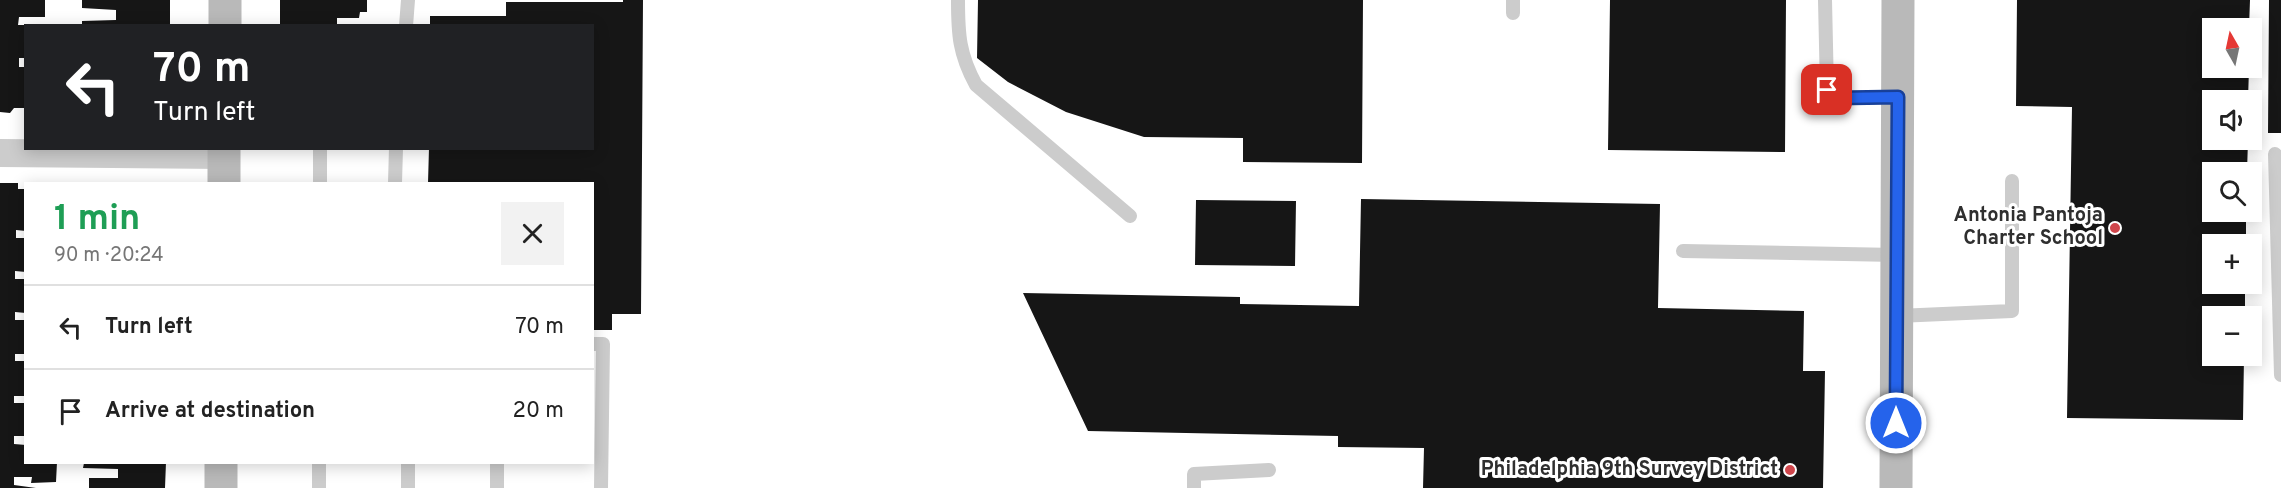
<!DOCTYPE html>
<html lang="en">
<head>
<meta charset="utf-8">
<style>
  body { margin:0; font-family:Overpass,sans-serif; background:#f2f2f2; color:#222; height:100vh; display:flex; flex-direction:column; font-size:22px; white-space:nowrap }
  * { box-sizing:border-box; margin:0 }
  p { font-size:20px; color:#767676 }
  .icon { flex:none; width:33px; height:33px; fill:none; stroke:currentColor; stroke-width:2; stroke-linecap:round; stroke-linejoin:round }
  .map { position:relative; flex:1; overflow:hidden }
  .panel { position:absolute; left:24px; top:182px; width:570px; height:282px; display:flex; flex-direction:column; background:#fff; border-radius:0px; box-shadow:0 3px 15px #0003 }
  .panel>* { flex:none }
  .top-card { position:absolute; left:24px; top:24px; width:570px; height:126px; border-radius:0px; box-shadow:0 3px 15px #0003; background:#202124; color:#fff; overflow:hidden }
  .needle { width:39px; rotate:351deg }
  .tools { position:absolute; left:2202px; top:18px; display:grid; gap:12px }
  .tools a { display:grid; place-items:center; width:60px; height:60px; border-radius:0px; background:#fff; box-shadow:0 3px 15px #0003; font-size:30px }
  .pin { position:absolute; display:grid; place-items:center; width:51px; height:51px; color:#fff; margin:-26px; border-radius:12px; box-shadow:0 3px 9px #0006 }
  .me { position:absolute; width:66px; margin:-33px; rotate:0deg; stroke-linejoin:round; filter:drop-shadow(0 0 4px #0008) }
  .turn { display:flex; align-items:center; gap:21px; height:126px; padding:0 30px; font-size:27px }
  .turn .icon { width:78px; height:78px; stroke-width:2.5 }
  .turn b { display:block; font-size:42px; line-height:51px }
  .round { display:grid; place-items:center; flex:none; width:63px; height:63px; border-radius:0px; background:#f2f2f2 }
  .overview { display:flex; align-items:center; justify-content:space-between; height:102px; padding:0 30px }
  h1 { font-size:36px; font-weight:700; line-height:45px; color:#1e9e55 }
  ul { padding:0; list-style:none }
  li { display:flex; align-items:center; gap:18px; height:84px; padding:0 30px; border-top:2px solid #e0e0e0 }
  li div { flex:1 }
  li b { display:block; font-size:22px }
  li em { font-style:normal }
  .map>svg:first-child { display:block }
</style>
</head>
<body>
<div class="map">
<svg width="2281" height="488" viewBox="0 0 2281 488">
  <rect width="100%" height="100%" fill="#fff"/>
  <path fill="#161616" d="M0 0H45V17H19L18 25H26V58H19V67H26V108H14L10 113 0 112Z
    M82 0H170V26H82V21L116 20V10L82 8Z
    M280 0H367V12H360L359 18H337V26H280Z
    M623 0H643L641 314H612V330H592V183H428L429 148H592V26H430V16H506V2H623Z
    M978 0H1363L1362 163 1243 162V138L1144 137 1066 112 1008 82 977 58Z
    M1610 0H1786L1785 152 1608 150Z
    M2017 0H2250L2249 28H2212V68H2249L2248 100H2212V140H2248L2247 172H2212V212H2246V244H2212V284H2245V316H2212V356H2244L2243 420 2067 418 2072 107 2016 106Z
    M2269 0H2281V133H2268Z
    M0 183H18V189H26V231L16 230V238H26V272L15 271V279H26V313L15 312V320H26V354H15V361H26V396H14V403H26V436H14V444L26 445V462H57L56 482 31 483 32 477H14V485L36 488H0Z
    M1361 199 1660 204 1658 308 1804 311 1803 371H1825L1823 488H1423L1424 448 1338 447V436L1088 431 1023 293 1240 297V304L1359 306Z
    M1196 200 1296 201 1295 266 1195 265Z
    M166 462 165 488H89V478H118V469L83 468 84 463 90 462Z"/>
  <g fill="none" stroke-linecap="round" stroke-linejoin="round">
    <path stroke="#ccc" stroke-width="14" d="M958 0C958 34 959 54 976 85L1130 216
      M1513 0V13
      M1825 0 1827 90 1837 98 1898 97
      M406 26 408 0
      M2275 154 2281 375
      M320 183V148
      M395 183 396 148
      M1683 251 1897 255
      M1897 316 2012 311V181
      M592 344H603L601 488
      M319 462V488
      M408 488V462
      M497 488V462
      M1194 488V474L1269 470"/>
    <path stroke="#ccc" stroke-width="28" d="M0 153 224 155"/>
    <path stroke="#b9b9b9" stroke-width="33" d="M225 26V0
      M224 183V148
      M221 488V462
      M1896 488 1898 0"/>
  </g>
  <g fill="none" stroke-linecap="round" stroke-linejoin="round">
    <defs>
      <path id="route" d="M1827 90 1837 98 1898 97 1896 423"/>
    </defs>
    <use href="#route" stroke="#184099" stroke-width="15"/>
    <use href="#route" stroke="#2563eb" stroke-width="10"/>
  </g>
  <g fill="#d0464c" stroke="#fff" stroke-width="2">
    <circle cx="2115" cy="228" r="6"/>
    <circle cx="1790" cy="470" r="6"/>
  </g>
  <g text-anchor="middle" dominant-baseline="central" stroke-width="6" stroke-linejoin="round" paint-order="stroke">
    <g font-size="20" font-weight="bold" fill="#2f2f2f" stroke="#fff" text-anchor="end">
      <text x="2103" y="216">Antonia Pantoja<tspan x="2103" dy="23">Charter School</tspan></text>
      <text x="1778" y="470">Philadelphia 9th Survey District</text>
    </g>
  </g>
</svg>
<div class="tools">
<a><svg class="needle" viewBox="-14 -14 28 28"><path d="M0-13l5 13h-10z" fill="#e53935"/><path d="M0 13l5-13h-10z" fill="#767676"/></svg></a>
<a><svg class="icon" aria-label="sound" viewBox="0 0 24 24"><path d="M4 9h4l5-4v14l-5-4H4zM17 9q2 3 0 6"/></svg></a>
<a><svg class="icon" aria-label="search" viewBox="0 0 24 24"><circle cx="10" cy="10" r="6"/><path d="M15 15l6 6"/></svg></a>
<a>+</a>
<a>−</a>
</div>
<div class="pin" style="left:1827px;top:90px;background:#d93025"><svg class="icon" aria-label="arrive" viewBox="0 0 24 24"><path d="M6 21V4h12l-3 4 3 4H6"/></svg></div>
<svg class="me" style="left:1896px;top:423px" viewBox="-20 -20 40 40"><circle r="17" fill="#2563eb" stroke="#fff" stroke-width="3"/><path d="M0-11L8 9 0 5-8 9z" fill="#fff"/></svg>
<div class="top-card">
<div class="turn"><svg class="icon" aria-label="left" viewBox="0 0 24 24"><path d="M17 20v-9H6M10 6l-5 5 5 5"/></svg><div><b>70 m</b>Turn left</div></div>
</div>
<section class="panel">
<div class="overview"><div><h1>1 min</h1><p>90 m · 20:24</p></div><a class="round"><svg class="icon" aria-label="close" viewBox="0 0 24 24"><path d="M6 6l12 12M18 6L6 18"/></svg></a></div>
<ul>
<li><svg class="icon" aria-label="left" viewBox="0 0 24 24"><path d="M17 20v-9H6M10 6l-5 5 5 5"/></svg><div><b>Turn left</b></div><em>70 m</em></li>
<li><svg class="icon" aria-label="arrive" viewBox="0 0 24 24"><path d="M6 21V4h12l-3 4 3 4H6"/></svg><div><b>Arrive at destination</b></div><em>20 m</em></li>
</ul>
</section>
</div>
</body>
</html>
